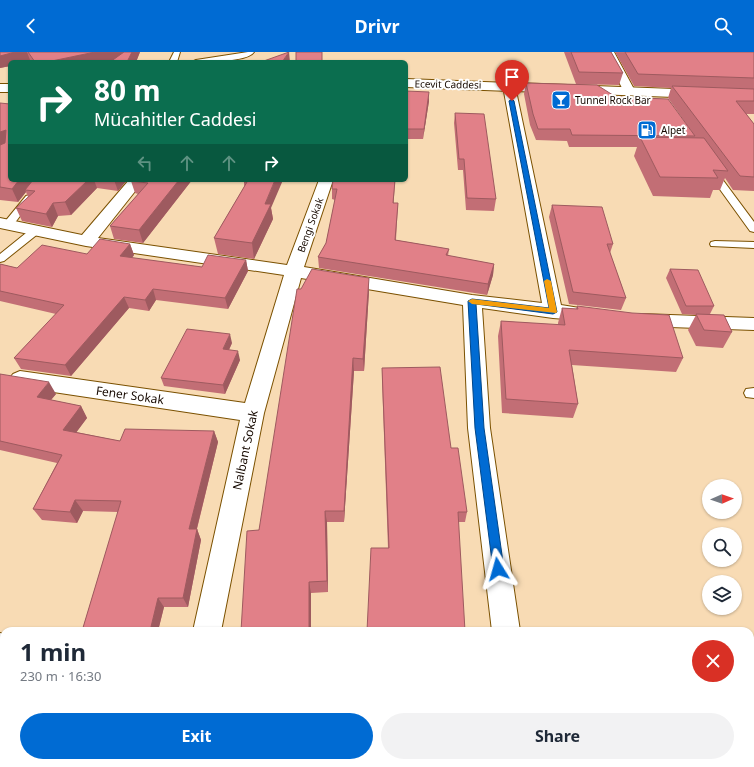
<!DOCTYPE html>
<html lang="en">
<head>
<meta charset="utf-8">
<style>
  body { margin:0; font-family:"Noto Sans",sans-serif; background:#f2f2f3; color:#1f2937; height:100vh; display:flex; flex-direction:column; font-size:15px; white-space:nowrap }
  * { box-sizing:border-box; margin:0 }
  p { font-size:13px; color:#747a83 }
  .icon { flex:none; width:22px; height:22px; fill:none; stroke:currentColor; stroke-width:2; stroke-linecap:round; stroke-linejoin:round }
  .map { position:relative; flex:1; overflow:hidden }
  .side { position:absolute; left:0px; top:575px; width:754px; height:140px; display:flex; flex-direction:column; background:#fff; border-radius:12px 12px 0 0; box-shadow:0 1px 3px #0004 }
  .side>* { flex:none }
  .guide { position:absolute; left:8px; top:8px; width:400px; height:122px; border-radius:6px; box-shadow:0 1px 3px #0004; background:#0b6e4f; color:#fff; overflow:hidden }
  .needle { width:26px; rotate:88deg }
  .tools { position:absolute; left:702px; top:427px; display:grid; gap:8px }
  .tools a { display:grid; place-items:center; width:40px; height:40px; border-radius:50%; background:#fff; box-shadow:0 1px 3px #0004; font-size:20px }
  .pin { position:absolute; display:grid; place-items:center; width:34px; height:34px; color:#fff; margin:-41px -17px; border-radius:50% 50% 50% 0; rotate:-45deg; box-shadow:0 0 4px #0007 }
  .pin .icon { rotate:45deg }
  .me { position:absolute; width:44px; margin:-22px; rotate:352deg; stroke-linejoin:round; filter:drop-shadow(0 0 3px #0008) }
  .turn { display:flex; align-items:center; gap:14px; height:84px; padding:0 20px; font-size:18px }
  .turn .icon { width:52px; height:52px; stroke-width:2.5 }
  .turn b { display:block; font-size:28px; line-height:34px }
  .lanes { display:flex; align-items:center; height:38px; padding:0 20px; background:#0003; justify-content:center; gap:20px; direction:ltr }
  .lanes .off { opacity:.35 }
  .round { display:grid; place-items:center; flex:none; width:42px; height:42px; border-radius:21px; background:#f2f2f3 }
  .head { display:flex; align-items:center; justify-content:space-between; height:68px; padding:0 20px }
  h1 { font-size:24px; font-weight:700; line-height:30px }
  .button { display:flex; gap:8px; margin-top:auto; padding:8px 20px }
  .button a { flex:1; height:46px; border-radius:24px; background:#006bd3; color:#fff; font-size:16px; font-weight:700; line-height:46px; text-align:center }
  .button a+a { background:#f2f2f3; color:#1f2937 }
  header { display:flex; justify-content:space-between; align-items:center; height:52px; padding:0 20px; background:#006bd3; color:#fff; font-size:18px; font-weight:700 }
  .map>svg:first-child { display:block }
</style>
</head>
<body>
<header><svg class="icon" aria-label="back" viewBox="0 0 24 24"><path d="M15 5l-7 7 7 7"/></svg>Drivr<svg class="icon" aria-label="search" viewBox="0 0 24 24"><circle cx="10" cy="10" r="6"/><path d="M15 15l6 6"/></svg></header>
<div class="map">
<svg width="754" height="715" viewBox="0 0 754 715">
  <rect width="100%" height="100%" fill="#f8dbb4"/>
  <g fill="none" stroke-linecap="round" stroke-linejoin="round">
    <defs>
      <path id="lane" d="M174 0H180L177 10H169Z
        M248 0H254C248 10 205 10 192 10L196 8Z
        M711 115 714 116 754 170V180L750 179 706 118Z
        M29 143 34 146 32 148 11 176H3L2 174 3 172 26 144Z
        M35 176 40 179 39 181 4 209 0 210V202L31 177Z
        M715 189 754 190V196L711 194 710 192 711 190Z
        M754 336V346L746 345 744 341 746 337Z"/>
      <path id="street" d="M604 0H614L635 39 633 42H625Z
        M509 30 515 34 561 253 598 259 601 263 598 267 591 269 553 266 482 256 490 376 520 579H492L468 376 463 253 301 226 264 361 221 579H193L240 368 20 335 13 332 9 327 13 322 20 319 245 351 284 223 86 194 0 176V166L82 183 129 128H144L98 186 287 213 319 128H333L304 215 472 243 542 251 503 34Z
        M642 262 754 266V278L642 274 635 272 632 268 635 264Z
        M0 581 4 582V612L0 611Z
        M162 711H194V715H160Z
        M508 711H540L541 715H507Z"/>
      <path id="secondary" d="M406 27 754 40V48L406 35Z
        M0 32H10V40H0Z"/>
    </defs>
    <use href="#lane" stroke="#7b5100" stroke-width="2"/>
    <use href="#street" stroke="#7b5100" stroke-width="2"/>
    <use href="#secondary" stroke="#7b5100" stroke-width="2"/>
    <use href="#lane" fill="#fff" fill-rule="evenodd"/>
    <use href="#street" fill="#fff" fill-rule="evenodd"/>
    <use href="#secondary" fill="#fff" fill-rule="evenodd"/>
  </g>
  <path fill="#c26e75" d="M0 0H140L136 10H110L113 8 104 10H31L30 8 24 10H10V14L0 16Z
    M564 0H611L623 21 619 33 576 32Z
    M615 0H754V62H746L754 72V139L733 138 725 126 720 138H713L710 146 653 144 634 104 637 95H569L567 89 536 88 530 73 524 42 526 31 616 45 692 80 668 46 671 36 634 34Z
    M406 39 429 49 423 87H406Z
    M0 51 10 128H127L118 139 97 136 71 163 58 164 52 175 22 169 16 156 28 145 26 140 18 150 0 148Z
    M455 61 496 147 494 159 466 158 463 118H458L454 71Z
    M132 128H192L143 191 114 187 110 174 138 142 135 141 131 129Z
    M245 128 271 156 273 167 254 207 218 202 214 186 244 135V130Z
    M333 128H395L393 151H398L396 188 449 197 448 204 494 212 493 223 487 243 319 216 318 205 326 191 335 148 332 147V137Z
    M552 153 613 192 610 201 626 246 621 258 569 252 549 165Z
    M130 192 134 203 132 206 202 215 246 208 248 219 228 257 156 248 149 259 129 256 71 324 21 317 14 306 56 262 0 249V212L17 216 87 202Z
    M670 217 714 254 710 262 732 280 723 296 696 294 688 278 696 263 682 262 666 226Z
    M369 239 364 319H354L344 470H327L328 540 311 541V579H241L259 478Z
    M577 254 683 306 676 320 572 313 578 352 573 366 502 361 498 284 501 269 558 273V271L562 256 576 257Z
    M232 291 229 298 240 308 225 342 164 334 161 326Z
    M382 316 451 396 467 460 465 470H459L388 496 382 328Z
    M0 322 56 342 51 348 81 354 87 366 76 380 120 389 214 379 218 390 197 477 201 488 188 555H164L158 579H82L118 460 83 459 77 471 42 468 33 457 57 411 0 398Z"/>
  <path fill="#9e5a5f" d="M15 0H27L30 8 24 10H10V14L0 16V4Z
    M95 0H140L136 10H127L130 4 104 10H47Z
    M289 0 290 10H282Z
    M429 40V49L423 87 424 77Z
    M6 78 10 87 0 94V80Z
    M19 128H36L25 138 26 140 18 150 12 137Z
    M88 128H94L97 136 71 163 65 150Z
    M114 128H127L118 139Z
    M179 128H192L143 191 139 178Z
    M275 128H283L271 156 273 167 254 207 252 191 265 152Z
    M395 128 393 161V151Z
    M53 151 58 164 52 175 46 162Z
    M130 192 134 203 124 215 120 204Z
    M246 208 248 219 228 257 225 246Z
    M494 212 493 223 487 243 488 232Z
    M369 226V239L364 319 363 307Z
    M153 237 156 248 149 259 145 248Z
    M124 245 129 256 71 324 65 313Z
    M230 282 232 291 225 306 223 297Z
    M238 299 240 308 225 342 223 333Z
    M353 306 354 319 344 470V459Z
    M49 330 56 342 44 356 37 345Z
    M81 354 87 366 70 389 63 378Z
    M214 379 218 390 194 488 189 477Z
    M75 448 83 459 77 471 70 460Z
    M325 459 327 470 328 540 327 529Z
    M197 477 201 488 188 555 183 546Z
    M309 530 311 541V579H309Z
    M158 546 164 555 158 579H150Z
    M335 711H337V715H335Z"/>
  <path fill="#e18088" stroke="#9e5a5f" d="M0 0H15L0 4Z
    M28 0H95L47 10H35Z
    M124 0H132L127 10H110Z
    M289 0 282 10H261Z
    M296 0H322V10H296Z
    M571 0H611L623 21 579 20Z
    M625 0H754V26L638 22Z
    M526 31 597 33 616 45 668 47 695 84 572 83 570 77H538L533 62Z
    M672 34 754 37V49H736L754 72V125L740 124Z
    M406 39 429 40 424 77H406Z
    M0 51 10 52V128H19L12 137 0 135V93L5 91 6 78 0 80Z
    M455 61 484 62 496 147 467 146 464 107H459Z
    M640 85 704 86 728 119 713 118 718 126 660 125Z
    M33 128H88L65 150 53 151 46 162 16 156 35 139 25 138Z
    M132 128H179L139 178 110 174 148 131 131 129Z
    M245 128H275L265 152H271L252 191 214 186 247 130H244Z
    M333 128H395L393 151H398L395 188 449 197 446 203 494 212 488 232 318 205 326 191 337 137H332Z
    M552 153 602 155 613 192H607L626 246 573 240Z
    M100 187 130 192 120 204 202 215 208 203 246 208 225 246 153 237 145 248 124 245 65 313 14 306 64 253 0 239V212L17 216 42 193 87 202Z
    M312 217 369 226 363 307 353 306 344 459H325L327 529 309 530V579H241L247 479 259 478 297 237H301Z
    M670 217 698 218 714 254H686Z
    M577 254 632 261 669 263 683 306 569 298 578 352 506 347 501 269 565 273 562 256 578 257Z
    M696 262 724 263 732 280 704 278Z
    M187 277 230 282 223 297 238 299 223 333 161 326Z
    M440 315 451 396H458L467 460H458L465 579H367L371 496H389L382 316Z
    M0 322 49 330 37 345 81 354 63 378 120 389 125 377 214 379 189 477H197L183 546H158L150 579H82L121 449 75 448 70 460 33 457 62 403 0 389Z
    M208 711H335V715H208Z"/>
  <path fill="#006bd3" stroke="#004689" d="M512 47 514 49 557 260 553 262 476 252 484 376 504 517 502 520 498 522 494 520 493 517 475 376 468 249 472 247 549 256 509 49Z"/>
  <path fill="#f59e0b" d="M547 227 551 229 557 260 556 261 472 252 468 249 472 247 549 256 544 229Z"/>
  <defs>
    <symbol id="bar-square" viewBox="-11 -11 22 22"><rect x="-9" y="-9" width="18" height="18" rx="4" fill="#006bd3" stroke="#fff"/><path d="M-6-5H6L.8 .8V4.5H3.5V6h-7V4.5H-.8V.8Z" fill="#fff"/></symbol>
    <symbol id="fuel-square" viewBox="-11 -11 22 22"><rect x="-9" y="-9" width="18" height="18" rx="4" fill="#006bd3" stroke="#fff"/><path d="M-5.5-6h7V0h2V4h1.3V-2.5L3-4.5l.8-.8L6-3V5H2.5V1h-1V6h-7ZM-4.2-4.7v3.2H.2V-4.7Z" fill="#fff"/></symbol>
  </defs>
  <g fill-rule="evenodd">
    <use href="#bar-square" x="550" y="37" width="22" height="22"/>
    <use href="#fuel-square" x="636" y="67" width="22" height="22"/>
  </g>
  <g text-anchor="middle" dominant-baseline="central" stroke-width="4" stroke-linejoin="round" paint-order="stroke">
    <g font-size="10" fill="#160900" stroke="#fff">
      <text transform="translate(448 32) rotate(1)">Ecevit Caddesi</text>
      <text transform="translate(310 173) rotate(-70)">Bengi Sokak</text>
    </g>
    <g font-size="10" fill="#160900" stroke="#fff" text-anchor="start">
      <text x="575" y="48">Tunnel Rock Bar</text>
      <text x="661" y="78">Alpet</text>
    </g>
    <g font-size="12" fill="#160900" stroke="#fff">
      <text transform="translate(130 343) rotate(8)">Fener Sokak</text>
      <text transform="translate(245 398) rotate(-78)">Nalbant Sokak</text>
    </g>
  </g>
</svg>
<div class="tools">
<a><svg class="needle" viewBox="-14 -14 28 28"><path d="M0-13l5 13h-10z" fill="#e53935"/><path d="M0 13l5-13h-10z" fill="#747a83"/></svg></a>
<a><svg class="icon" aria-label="search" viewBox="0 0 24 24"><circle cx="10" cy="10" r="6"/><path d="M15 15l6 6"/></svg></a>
<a><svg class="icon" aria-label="layers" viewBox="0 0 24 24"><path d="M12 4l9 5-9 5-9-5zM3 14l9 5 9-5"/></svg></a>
</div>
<div class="pin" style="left:512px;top:49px;background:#d93025"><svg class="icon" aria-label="arrive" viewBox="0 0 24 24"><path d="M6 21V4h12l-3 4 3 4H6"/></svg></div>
<svg class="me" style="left:498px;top:517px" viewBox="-20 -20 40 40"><path d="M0-17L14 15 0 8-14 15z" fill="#006bd3" stroke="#fff" stroke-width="4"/></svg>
<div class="guide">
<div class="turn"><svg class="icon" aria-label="right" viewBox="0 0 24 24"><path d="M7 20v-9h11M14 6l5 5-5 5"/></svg><div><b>80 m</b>Mücahitler Caddesi</div></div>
<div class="lanes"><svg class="icon off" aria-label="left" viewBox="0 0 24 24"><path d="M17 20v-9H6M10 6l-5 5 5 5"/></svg><svg class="icon off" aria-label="ahead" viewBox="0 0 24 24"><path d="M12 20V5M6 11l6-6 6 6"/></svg><svg class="icon off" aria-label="ahead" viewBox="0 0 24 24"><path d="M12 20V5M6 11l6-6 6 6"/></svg><svg class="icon" aria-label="right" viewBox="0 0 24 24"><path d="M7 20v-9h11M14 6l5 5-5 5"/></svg></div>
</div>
<section class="side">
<div class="head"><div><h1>1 min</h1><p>230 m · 16:30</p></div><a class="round" style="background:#d93025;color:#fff"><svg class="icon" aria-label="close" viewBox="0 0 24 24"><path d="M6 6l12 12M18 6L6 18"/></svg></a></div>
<div class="button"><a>Exit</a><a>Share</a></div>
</section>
</div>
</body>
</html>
